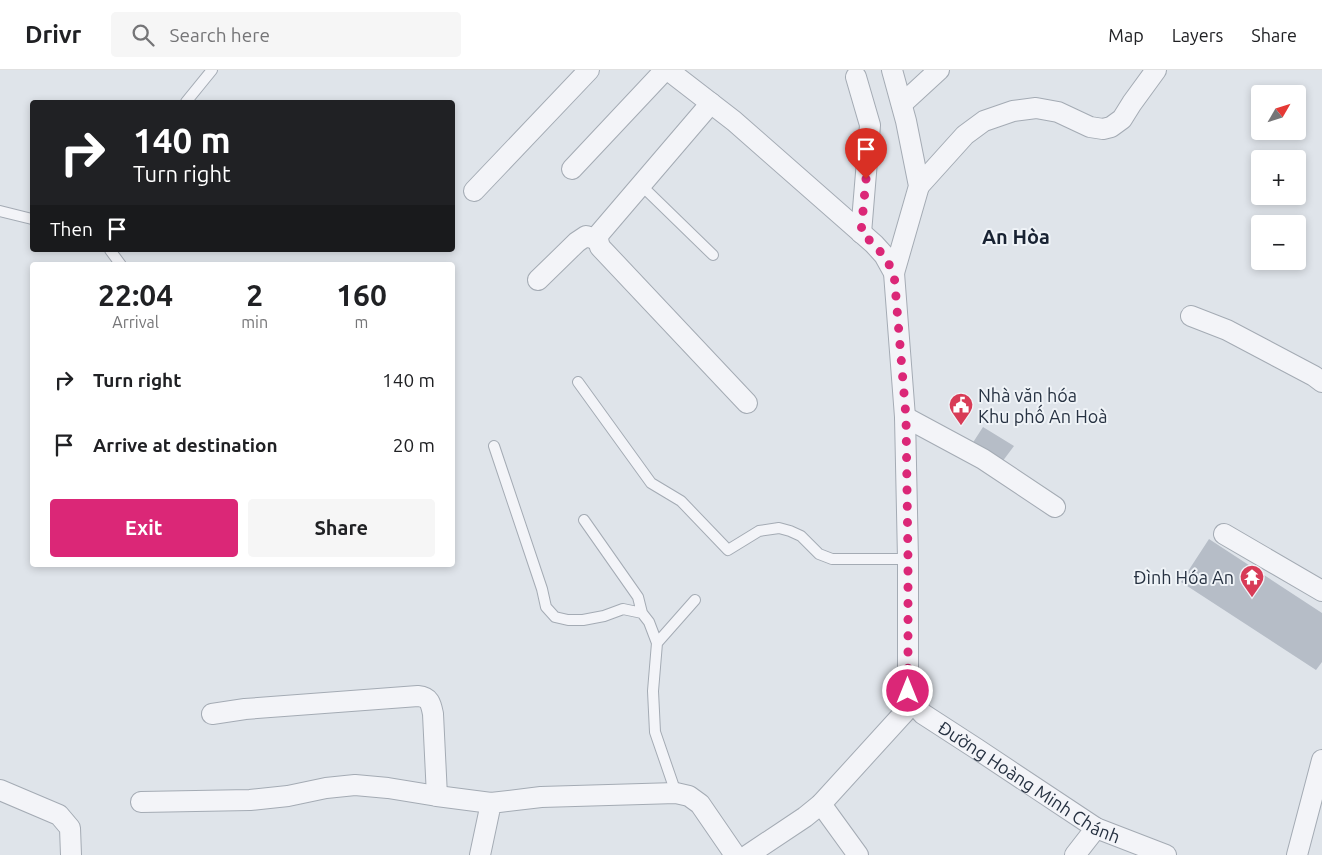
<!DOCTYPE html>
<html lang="en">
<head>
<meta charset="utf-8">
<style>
  body { margin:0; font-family:Ubuntu,sans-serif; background:#f6f6f6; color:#202124; height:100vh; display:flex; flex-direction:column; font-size:19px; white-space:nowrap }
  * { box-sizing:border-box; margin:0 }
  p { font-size:16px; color:#757577 }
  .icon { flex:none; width:28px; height:28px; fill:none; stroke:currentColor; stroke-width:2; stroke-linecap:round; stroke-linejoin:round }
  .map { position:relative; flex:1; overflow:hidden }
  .sheet { position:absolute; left:30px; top:192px; width:425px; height:305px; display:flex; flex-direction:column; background:#fff; border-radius:5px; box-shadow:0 2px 8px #0003 }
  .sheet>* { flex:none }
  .banner { position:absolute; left:30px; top:30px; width:425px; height:152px; border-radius:5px; box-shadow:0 2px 8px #0003; background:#202124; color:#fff; overflow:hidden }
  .needle { width:32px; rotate:51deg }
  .controls { position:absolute; left:1251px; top:15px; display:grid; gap:10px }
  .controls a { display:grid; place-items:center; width:55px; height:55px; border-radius:5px; background:#fff; box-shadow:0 2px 8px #0003; font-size:25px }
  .pin { position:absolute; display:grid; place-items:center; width:42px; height:42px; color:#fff; margin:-51px -21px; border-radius:50% 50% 50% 0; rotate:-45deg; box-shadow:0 0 5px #0007 }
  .pin .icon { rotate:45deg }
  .me { position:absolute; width:55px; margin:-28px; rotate:0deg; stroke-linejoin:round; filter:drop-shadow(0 0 4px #0008) }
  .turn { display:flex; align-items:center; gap:18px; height:105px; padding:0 20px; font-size:22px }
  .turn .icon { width:65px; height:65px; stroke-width:2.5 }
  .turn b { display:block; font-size:35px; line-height:42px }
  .then { display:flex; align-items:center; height:48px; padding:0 20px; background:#0003; gap:10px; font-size:19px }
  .eta { display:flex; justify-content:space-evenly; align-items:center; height:85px; text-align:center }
  .eta b { font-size:30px; font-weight:700; line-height:35px }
  .action { display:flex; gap:10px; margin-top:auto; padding:10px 20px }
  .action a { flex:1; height:58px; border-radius:5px; background:#db2777; color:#fff; font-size:20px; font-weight:700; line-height:58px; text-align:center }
  .action a+a { background:#f6f6f6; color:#202124 }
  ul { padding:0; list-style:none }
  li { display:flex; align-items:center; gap:15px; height:65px; padding:0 20px }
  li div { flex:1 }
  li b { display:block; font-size:19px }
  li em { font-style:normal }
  header { display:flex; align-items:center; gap:30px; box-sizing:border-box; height:70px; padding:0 25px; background:#fff; border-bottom:1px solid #e0e0e0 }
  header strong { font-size:24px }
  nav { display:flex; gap:28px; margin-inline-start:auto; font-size:18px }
  .search { width:350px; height:45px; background:#f6f6f6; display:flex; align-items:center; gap:12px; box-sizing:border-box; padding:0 18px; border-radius:5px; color:#757577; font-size:19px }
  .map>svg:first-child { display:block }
</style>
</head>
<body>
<header>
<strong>Drivr</strong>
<div class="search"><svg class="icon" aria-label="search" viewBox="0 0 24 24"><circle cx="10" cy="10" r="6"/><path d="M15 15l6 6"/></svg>Search here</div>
<nav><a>Map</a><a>Layers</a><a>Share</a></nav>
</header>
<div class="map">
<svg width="1322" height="785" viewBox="0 0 1322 785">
  <rect width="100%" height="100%" fill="#dfe4ea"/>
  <path fill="#b6bdc7" d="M983 357 1014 376 1002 392 972 374Z
    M1209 469 1322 543V592L1316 600 1181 512Z"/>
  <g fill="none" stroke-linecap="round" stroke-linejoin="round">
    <defs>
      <path id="lane" d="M186 32 212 0
        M641 115 713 185
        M0 141 32 149
        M110 180 121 195
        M578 312 651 413 681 431 728 480 759 461 779 458 790 461 801 466 819 484 832 489H908
        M494 376 542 519 546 537 555 547 568 550H583L604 546 623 539 642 543 649 552 657 573 653 621 655 662 676 723
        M584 450 638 527 642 543
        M657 573 695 530"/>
      <g id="street">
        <path id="s1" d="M668 0 734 51 874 174 884 185 894 203 905 347 908 489V621L913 633 923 644 977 679 1096 758 1166 785"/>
        <path d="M892 0 906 51 919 116 894 203"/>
        <path d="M856 7 870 55 861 163"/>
        <path d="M711 33 599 164 598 170 600 177 747 333"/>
        <path d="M902 34 939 0"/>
        <path d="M572 99 665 0"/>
        <path d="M919 116 965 65 984 51 1013 41 1036 38 1058 42 1090 57 1103 59 1111 57 1122 49 1132 33 1156 0"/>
        <path d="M474 121 589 0"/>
        <path d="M538 210 577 172 586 166 598 170"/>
        <path d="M1191 246 1227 260 1314 306 1322 312"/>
        <path d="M905 347 983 389 1055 437"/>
        <path d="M1224 464 1322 521"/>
        <path d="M212 644 245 639 418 626C430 627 431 634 433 644L437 726"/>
        <path d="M0 720 59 745 70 758 71 785"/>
        <path d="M141 732 250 730 288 726 326 718 355 715 388 718 437 726 491 733"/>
        <path d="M821 734 858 785"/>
        <path d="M480 785 491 733 541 727 676 723 689 726 700 734 735 785"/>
        <path d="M748 785 805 747 821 734 913 633"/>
        <path d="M1075 785 1096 758"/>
        <path d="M1297 785 1322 690"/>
      </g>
    </defs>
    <use href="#lane" stroke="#a4abb4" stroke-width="12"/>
    <use href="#street" stroke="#a4abb4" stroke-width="22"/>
    <use href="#lane" stroke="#f3f4f8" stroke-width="10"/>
    <use href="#street" stroke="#f3f4f8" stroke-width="20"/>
  </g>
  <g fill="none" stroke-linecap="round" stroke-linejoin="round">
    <path stroke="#db2777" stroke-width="9" stroke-dasharray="0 16.2" d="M866 109 861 163C877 176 884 185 894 203L906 347 908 489V621"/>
  </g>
  <defs>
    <symbol id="civic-pin" viewBox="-11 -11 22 30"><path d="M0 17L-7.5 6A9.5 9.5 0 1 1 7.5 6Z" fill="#d83b56" stroke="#eff3f7"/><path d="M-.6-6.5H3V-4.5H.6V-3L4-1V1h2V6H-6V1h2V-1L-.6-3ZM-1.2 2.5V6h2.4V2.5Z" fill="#fff"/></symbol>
    <symbol id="temple-pin" viewBox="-11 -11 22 30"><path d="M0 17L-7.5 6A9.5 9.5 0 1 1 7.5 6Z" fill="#d83b56" stroke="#eff3f7"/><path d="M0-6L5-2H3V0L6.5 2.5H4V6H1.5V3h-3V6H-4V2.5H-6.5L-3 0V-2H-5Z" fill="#fff"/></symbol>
  </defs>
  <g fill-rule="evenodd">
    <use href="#civic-pin" x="947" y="321" width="28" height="38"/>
    <use href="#temple-pin" x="1238" y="493" width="28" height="38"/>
  </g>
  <g text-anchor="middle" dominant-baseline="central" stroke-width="4" stroke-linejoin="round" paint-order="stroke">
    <g font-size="18" fill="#273242" stroke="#eff3f7" text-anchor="start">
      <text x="978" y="325">Nhà văn hóa<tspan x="978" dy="21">Khu phố An Hoà</tspan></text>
      <text x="1234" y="507" text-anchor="end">Đình Hóa An</text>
    </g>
    <g font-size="18" fill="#273242" stroke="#eff3f7">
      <text stroke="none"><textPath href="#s1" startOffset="878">Đường Hoàng Minh Chánh</textPath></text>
    </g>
    <g font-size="20" font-weight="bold" fill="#192333" stroke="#eff3f7">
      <text x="1016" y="166">An Hòa</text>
    </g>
  </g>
</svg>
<div class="controls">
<a><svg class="needle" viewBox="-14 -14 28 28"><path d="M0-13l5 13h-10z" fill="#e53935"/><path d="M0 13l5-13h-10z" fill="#757577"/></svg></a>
<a>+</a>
<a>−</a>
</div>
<div class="pin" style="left:866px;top:109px;background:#d93025"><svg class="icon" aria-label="arrive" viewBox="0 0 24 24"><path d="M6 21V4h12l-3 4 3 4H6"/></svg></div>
<svg class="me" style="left:908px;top:621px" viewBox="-20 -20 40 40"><circle r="17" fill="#db2777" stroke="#fff" stroke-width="3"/><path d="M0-11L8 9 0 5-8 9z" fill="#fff"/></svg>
<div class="banner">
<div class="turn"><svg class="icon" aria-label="right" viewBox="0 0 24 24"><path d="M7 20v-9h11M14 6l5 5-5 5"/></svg><div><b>140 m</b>Turn right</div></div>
<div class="then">Then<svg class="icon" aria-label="arrive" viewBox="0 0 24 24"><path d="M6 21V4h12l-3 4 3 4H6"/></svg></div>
</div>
<section class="sheet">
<div class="eta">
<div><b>22:04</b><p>Arrival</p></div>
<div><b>2</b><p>min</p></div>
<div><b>160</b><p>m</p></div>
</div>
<ul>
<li><svg class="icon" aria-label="right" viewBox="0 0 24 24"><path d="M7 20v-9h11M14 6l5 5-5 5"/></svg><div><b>Turn right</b></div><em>140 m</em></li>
<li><svg class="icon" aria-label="arrive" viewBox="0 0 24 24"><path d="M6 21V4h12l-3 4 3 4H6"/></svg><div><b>Arrive at destination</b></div><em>20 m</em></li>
</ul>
<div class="action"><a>Exit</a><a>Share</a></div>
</section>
</div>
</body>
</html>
